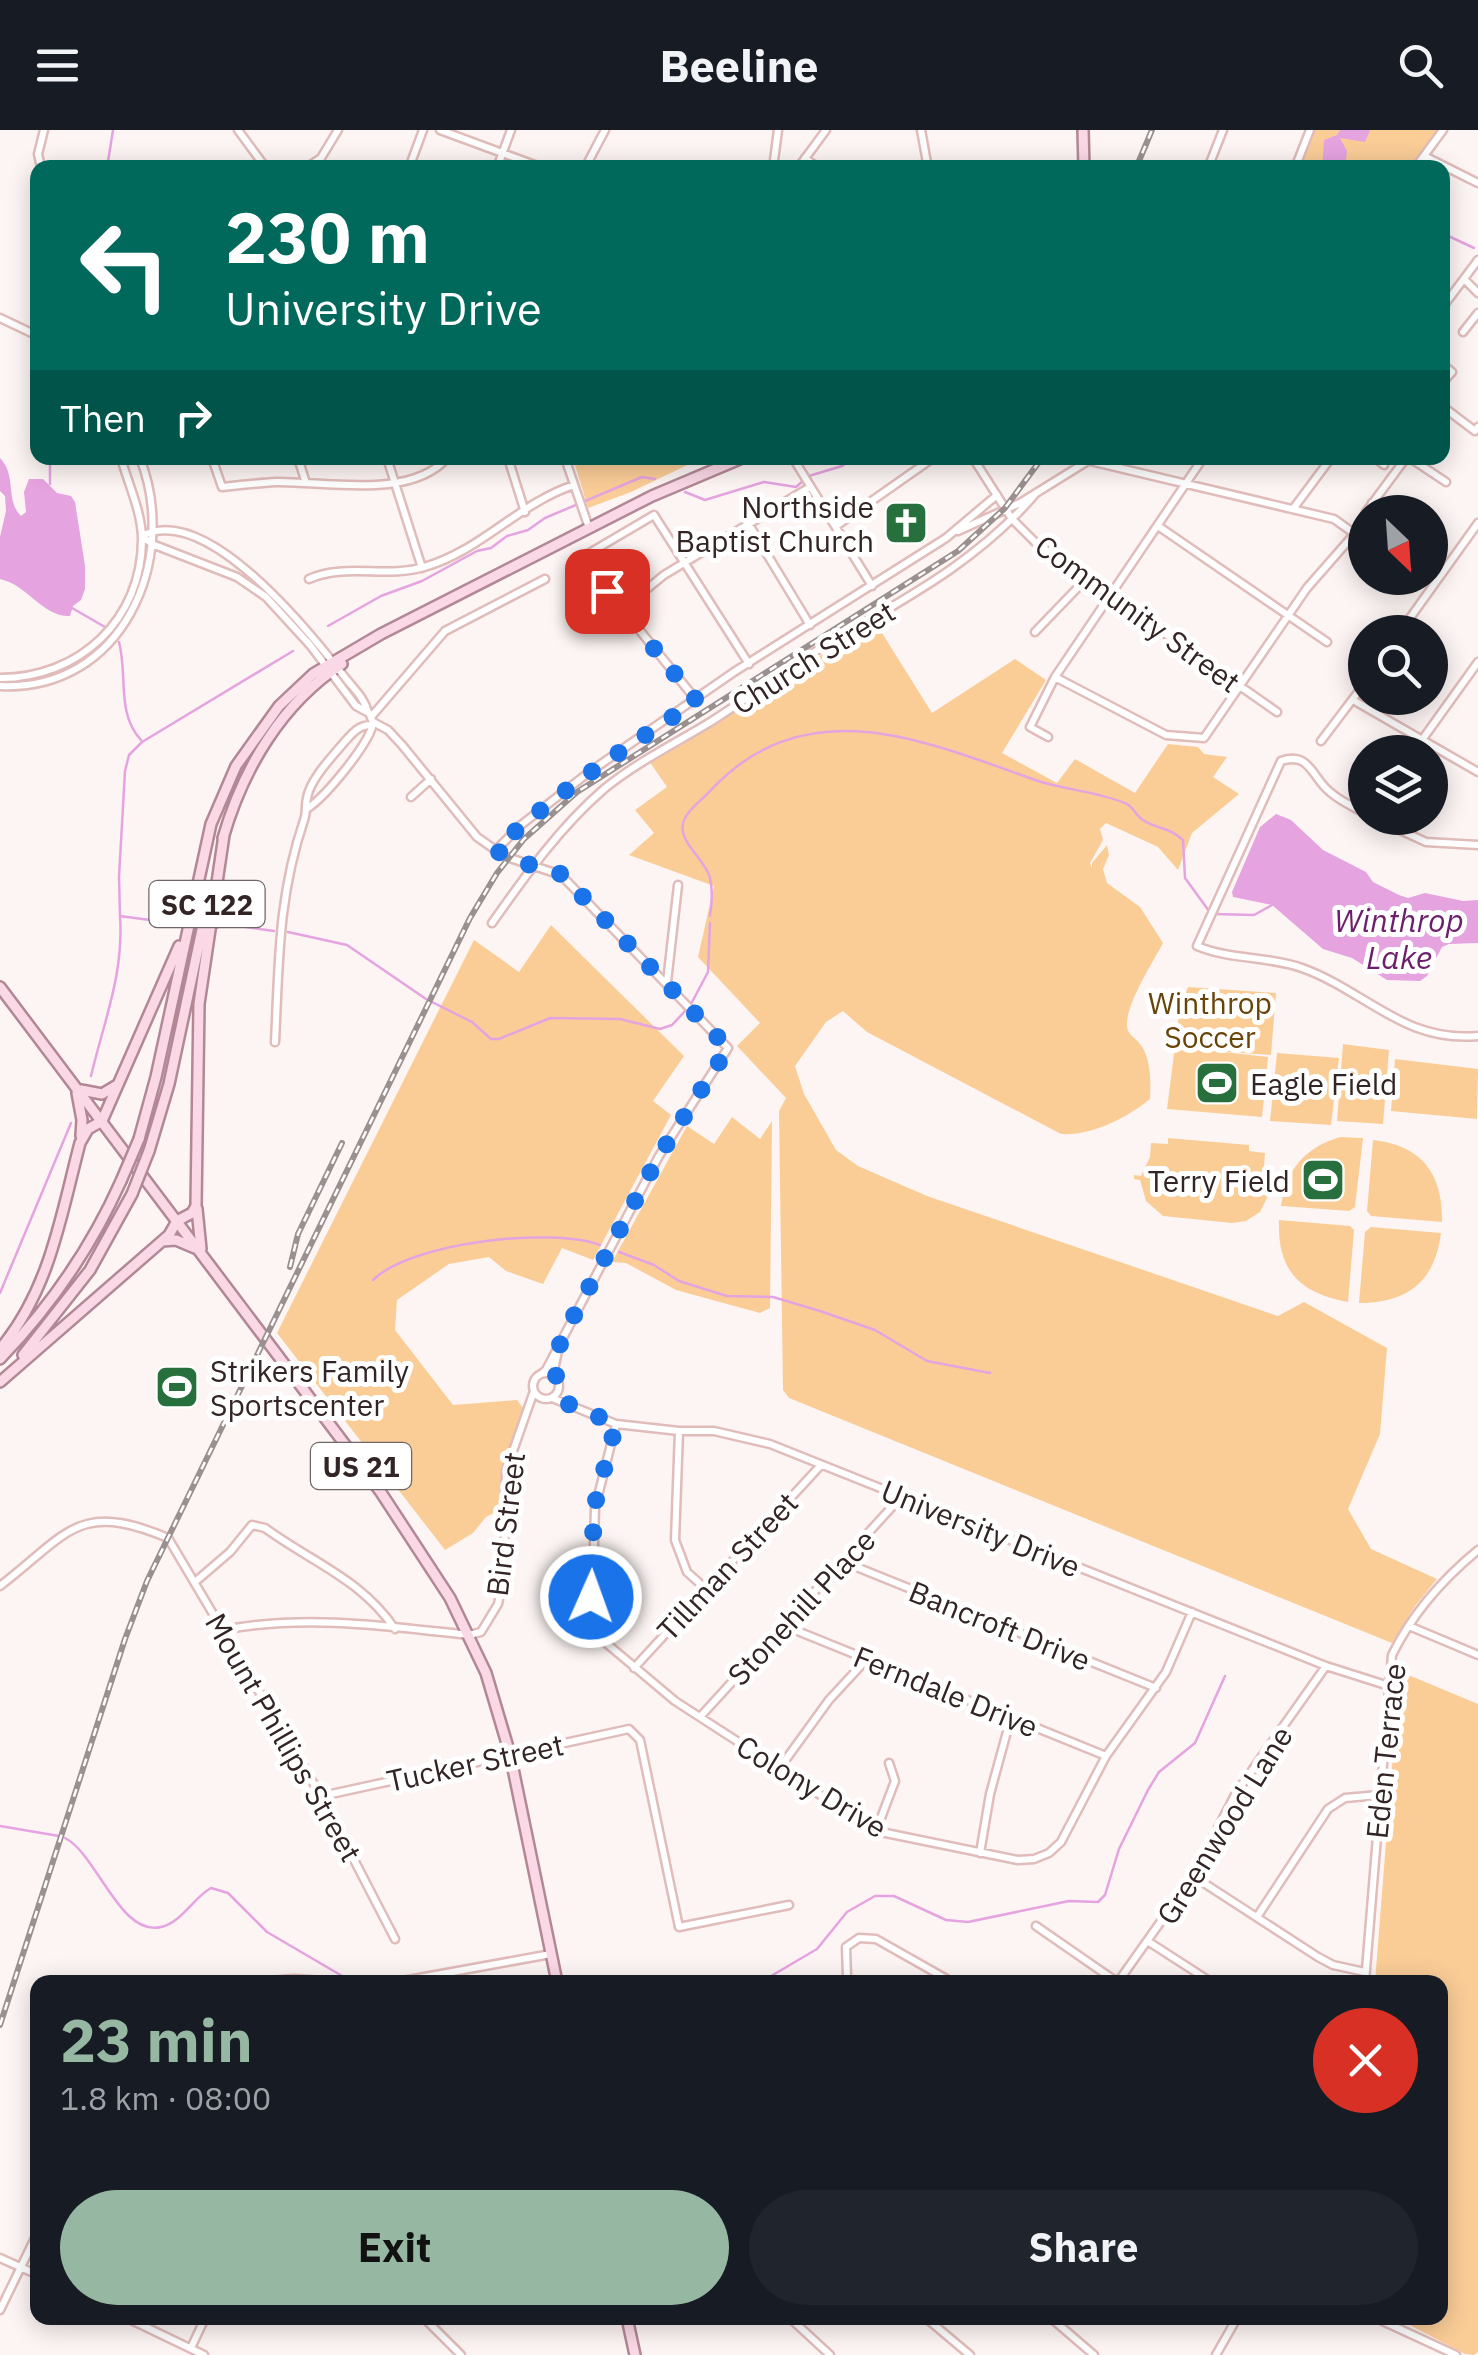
<!DOCTYPE html>
<html lang="en">
<head>
<meta charset="utf-8">
<style>
  body { margin:0; font-family:"IBM Plex Sans",sans-serif; background:#20242c; color:#f1f3f6; height:100vh; display:flex; flex-direction:column; font-size:38px; white-space:nowrap }
  * { box-sizing:border-box; margin:0 }
  p { font-size:32px; color:#9ea1a6 }
  .icon { flex:none; width:55px; height:55px; fill:none; stroke:currentColor; stroke-width:2; stroke-linecap:round; stroke-linejoin:round }
  .map { position:relative; flex:1; overflow:hidden }
  .drawer { position:absolute; left:30px; top:1845px; width:1418px; height:350px; display:flex; flex-direction:column; background:#171b24; border-radius:20px; box-shadow:0 5px 25px #0003 }
  .drawer>* { flex:none }
  .banner { position:absolute; left:30px; top:30px; width:1420px; height:305px; border-radius:20px; box-shadow:0 5px 25px #0003; background:#00695c; color:#fff; overflow:hidden }
  .needle { width:65px; rotate:155deg }
  .tools { position:absolute; left:1348px; top:365px; display:grid; gap:20px }
  .tools a { display:grid; place-items:center; width:100px; height:100px; border-radius:50%; background:#171b24; box-shadow:0 5px 25px #0003; font-size:50px }
  .pin { position:absolute; display:grid; place-items:center; width:85px; height:85px; color:#fff; margin:-42px; border-radius:20px; box-shadow:0 5px 15px #0006 }
  .me { position:absolute; width:110px; margin:-55px; rotate:2deg; stroke-linejoin:round; filter:drop-shadow(0 0 8px #0008) }
  .turn { display:flex; align-items:center; gap:35px; height:210px; padding:0 30px; font-size:45px }
  .turn .icon { width:130px; height:130px; stroke-width:2.5 }
  .turn b { display:block; font-size:70px; line-height:85px }
  .then { display:flex; align-items:center; height:95px; padding:0 30px; background:#0003; gap:20px; font-size:38px }
  .round { display:grid; place-items:center; flex:none; width:105px; height:105px; border-radius:52px; background:#20242c }
  .summary { display:flex; align-items:center; justify-content:space-between; height:170px; padding:0 30px }
  h1 { font-size:60px; font-weight:700; line-height:75px; color:#96b8a2 }
  .cta { display:flex; gap:20px; margin-top:auto; padding:20px 30px }
  .cta a { flex:1; height:115px; border-radius:60px; background:#96b8a2; color:#111; font-size:40px; font-weight:700; line-height:115px; text-align:center }
  .cta a+a { background:#20242c; color:#f1f3f6 }
  header { display:flex; justify-content:space-between; align-items:center; height:130px; padding:0 30px; background:#171b24; font-size:45px; font-weight:700 }
  .map>svg:first-child { display:block }
</style>
</head>
<body>
<header><svg class="icon" aria-label="menu" viewBox="0 0 24 24"><path d="M4 6h16M4 12h16M4 18h16"/></svg>Beeline<svg class="icon" aria-label="search" viewBox="0 0 24 24"><circle cx="10" cy="10" r="6"/><path d="M15 15l6 6"/></svg></header>
<div class="map">
<svg width="1478" height="2225" viewBox="0 0 1478 2225">
  <rect width="100%" height="100%" fill="#fdf5f4"/>
  <path fill="#facd97" d="M1314 0H1440L1412 37 1300 38Z
    M573 328H702L631 362 588 378Z
    M859 502 882 503 932 583 1015 529 1046 550 1002 623 1057 653 1075 629 1135 663 1168 614 1198 617 1204 624 1227 627 1213 647 1239 664 1192 703 1178 740 1158 717 1106 693 1100 699 1103 710 1090 733 1092 738V733L1107 715 1109 725 1103 739 1107 753 1140 777 1163 813C1153 832 1126 874 1127 895 1127 905 1135 907 1140 914 1151 927 1151 953 1150 969 1127 988 1091 1006 1061 1004L867 902 843 881 826 892 795 936 804 964 836 1020 858 1036 927 1066 1278 1186 1304 1172 1387 1218 1380 1304 1348 1379 1371 1419 1437 1449 1415 1476 1392 1513 789 1268 783 1260 779 981 786 968 737 916 760 893 698 827 714 756 629 725 654 703 635 680 667 657 649 631Z
    M551 795 684 926 653 971 671 985 593 1130 562 1118 543 1154 506 1141 489 1127 449 1134 397 1170 395 1200 453 1275 517 1270 523 1278 502 1341 499 1380 486 1387 473 1403 445 1420 277 1203 474 810 519 842Z
    M1188 857 1276 863 1271 925 1215 921 1268 927 1262 987 1167 979 1180 877Z
    M1343 914 1389 920 1383 994 1337 991Z
    M1277 923 1339 928 1331 995 1270 991Z
    M1395 929 1478 939 1477 989 1391 981Z
    M732 987 760 1009 772 991 770 1178 760 1183 676 1160 626 1133 612 1132 687 996 714 1014Z
    M1340 1007 1363 1008 1355 1077 1349 1081 1281 1076C1287 1039 1304 1018 1340 1007Z
    M1168 1008 1249 1015V1021L1265 1023 1264 1036 1270 1058 1277 1059 1276 1062H1270L1260 1082 1246 1091 1232 1093 1163 1086 1146 1071 1140 1050 1134 1049V1045L1141 1046 1150 1027 1151 1013 1168 1014Z
    M1373 1010C1422 1015 1443 1044 1442 1092L1371 1086 1367 1081Z
    M1279 1090 1350 1096 1354 1100 1348 1172C1299 1163 1277 1140 1279 1090Z
    M1371 1097 1441 1103C1435 1152 1407 1173 1359 1173L1365 1102Z
    M1406 1544 1478 1574V2222L1474 2225 1465 2224 1396 2188H1440V1852H1375L1399 1548Z"/>
  <path fill="#e5a3e0" d="M1340 0H1370L1365 12 1340 8 1347 21 1346 30 1341 35 1322 37 1324 10 1337 5Z
    M0 328C17 345 5 370 21 386L26 382 24 362 29 349H43L57 363 71 366 75 372 85 436V459L81 470 73 476 70 486C42 487 28 455 0 449V407L6 381 5 366 0 361Z
    M1276 684 1291 690 1323 720 1366 742 1373 752 1399 765 1408 768 1425 763 1463 771 1478 770V813L1449 814 1442 817 1427 846 1420 851 1387 850 1352 828 1323 819 1272 775 1233 767 1232 762 1260 697Z"/>
  <g fill="none" stroke-linecap="round" stroke-linejoin="round">
    <path stroke="#e5a3e0" stroke-width="2.5" d="M107 38 113 0
      M1442 103 1474 118
      M809 346 842 336 852 328
      M50 354V328
      M685 362 705 370 764 352 796 357 803 351
      M72 478 105 497
      M328 496 381 466 422 451 477 421 491 418 507 406 528 400 545 388 642 347 655 349
      M119 512C128 546 116 583 141 610
      M1214 784 1254 785 1272 775
      M120 786 119 747 125 641 129 625 142 612 293 521
      M710 786C712 774 713 761 710 748 706 729 673 709 685 688 691 677 703 669 711 660 807 558 925 611 1038 651 1066 660 1100 662 1127 674 1134 678 1136 686 1143 690 1156 699 1169 697 1183 710L1185 748 1209 781
      M215 799 225 794 274 801
      M288 802 347 815 426 869
      M432 872 472 892 491 909H499L550 888 620 889 660 899 672 895 686 880
      M691 874 708 842 710 793
      M91 946C104 891 124 844 120 786L179 794
      M619 1122 654 1135 679 1151 727 1166 773 1167 820 1181 875 1200 927 1231 990 1243
      M373 1150C411 1112 552 1097 600 1115
      M0 1163 71 993
      M0 1696 59 1706
      M65 1708C97 1724 120 1807 161 1797 182 1792 193 1768 211 1758L228 1763 267 1802 349 1850
      M761 1852 817 1819 847 1782 875 1766H894L946 1790 968 1792 1069 1771 1098 1772 1105 1765 1119 1719 1148 1660 1159 1642 1195 1613 1225 1546"/>
    <defs>
      <path id="minor" d="M238 0 266 38
        M440 0 543 38
        M921 0 928 38
        M1424 26 1478 53
        M805 28 818 38
        M40 33 38 24 44 0
        M306 38 321 28 338 0
        M409 38 423 0
        M497 38 511 0
        M585 38 605 0
        M773 38 778 0
        M798 38 826 0
        M1208 38 1223 0
        M1295 38 1310 0
        M1415 38 1443 0
        M1464 149 1478 163
        M1442 178 1478 130
        M0 188 38 206
        M1463 202 1478 183
        M1442 234 1452 242 1442 253
        M1442 276 1475 301 1478 297
        M212 328 222 357C240 355 258 353 276 352 325 351 410 370 447 328
        M298 328 306 353
        M387 328 422 438
        M508 328 525 382
        M565 328 589 398
        M793 328 872 456
        M973 328 1012 389 1036 413 1277 582
        M1375 328 1384 335
        M1410 328 1446 352
        M1090 331 1334 389 1355 404
        M1372 373 1384 382
        M1293 379 1331 328
        M1366 382 1406 328
        M748 393 810 495
        M836 396 933 328
        M1158 396 1327 512
        M958 401 1020 373 1091 329
        M142 406 152 414 237 447 266 467 310 515 356 576 369 583 373 592 388 600 402 615 477 707 504 726 561 745 728 918 659 1026 546 1240 541 1244
        M142 406C207 371 313 506 347 550 356 561 364 568 368 582
        M309 449C343 433 387 448 424 437 481 421 519 373 574 355
        M621 480 664 445 810 357
        M1035 502 1087 448
        M1400 502 1478 393
        M1055 547 1166 605 1204 608 1307 458 1357 401
        M0 548C79 548 142 490 142 409 142 383 128 353 121 328
        M0 556C122 562 180 430 140 328
        M1353 570 1478 642
        M697 571 581 428 654 385 749 534
        M371 587 445 501 545 449
        M1048 607 1030 597 1055 547 1203 328
        M1422 610 1478 532
        M1321 611 1365 553
        M411 667 431 649
        M308 678C326 666 370 613 373 593
        M1365 683C1353 677 1340 671 1330 662 1312 648 1310 621 1281 631L1197 816C1230 830 1269 826 1302 838 1366 861 1404 913 1478 906
        M1374 688 1426 712 1478 715
        M495 721 521 695 588 643 734 542 946 408 997 365
        M492 793C526 745 559 698 604 659 636 633 672 615 707 594 746 570 782 541 821 518 899 472 977 433 1036 363
        M667 852 678 755
        M275 912C279 832 278 767 304 690 307 682 305 676 307 668 310 650 330 629 341 616 350 606 357 595 371 595
        M533 1256a13 13 0 1 1 26 0a13 13 0 1 1-26 0Z
        M557 1247 554 1240 558 1221
        M552 1268 616 1294 679 1301H714L770 1314 1326 1536 1389 1556
        M616 1294 595 1378 592 1484 606 1513 675 1571 876 1701 1018 1730 1034 1729 1049 1723 1061 1712 1106 1626 1166 1542 1192 1482
        M679 1301 675 1410 687 1442 706 1459
        M844 1432 1156 1558
        M195 1452 230 1422 252 1395 265 1398C313 1433 361 1449 395 1499
        M0 1456C68 1404 77 1370 168 1408L321 1666 395 1809
        M785 1496 1106 1626
        M1409 1496 1478 1525
        M224 1500C304 1484 388 1496 469 1505L481 1502 498 1474 504 1445 506 1341 534 1261
        M634 1538 821 1335
        M700 1587 901 1367
        M779 1639 829 1570 866 1530
        M322 1666 629 1599 640 1610 679 1797 789 1775
        M876 1701 895 1651 889 1633
        M980 1723 990 1664 1011 1587
        M1193 1746 1318 1827 1333 1835 1365 1842
        M1257 1787 1328 1679 1345 1668 1379 1665
        M1036 1796 1117 1852
        M1149 1812 1211 1852
        M257 1852 294 1849 340 1852
        M397 1852 551 1824
        M852 1852 847 1847 846 1817 859 1808 876 1809 952 1852
        M1118 1852 1193 1746 1236 1663 1326 1536
        M1365 1852 1392 1525C1412 1484 1444 1448 1478 1420
        M0 2128 38 2145
        M0 2180 38 2102
        M127 2188 204 2225
        M424 2188 461 2225
        M790 2188 830 2225
        M926 2188 970 2225
        M1051 2188 1094 2225
        M1376 2188 1456 2225
        M191 2218 205 2188
        M1216 2225 1237 2188"/>
      <path id="major" d="M1083 0 1084 38
        M223 708C243 639 281 574 342 534
        M0 857 380 1361 450 1468 486 1543 510 1624 557 1852
        M81 960 102 964 117 955
        M77 963 82 990 81 1006
        M139 1009 156 947 211 694 236 636 279 576 313 544 381 504 652 366 742 328
        M149 1021 169 954 206 781
        M197 1079 201 1119
        M162 1111 176 1110 195 1118
        M0 1219C50 1160 61 1085 80 1013L88 999 102 991 179 816
        M23 1225 90 1140 132 1064
        M0 1229C51 1176 91 1118 121 1051
        M0 1252 169 1105 177 1091 192 1083 196 1076 199 874 224 705
        M627 2188 635 2225"/>
    </defs>
    <use href="#minor" stroke="#e0bcba" stroke-width="11"/>
    <use href="#major" stroke="#b28896" stroke-width="14"/>
    <use href="#minor" stroke="#fff" stroke-width="6"/>
    <use href="#major" stroke="#fad8e5" stroke-width="9"/>
    <defs>
      <path id="rail" d="M1136 38 1152 0
        M290 1137 298 1104 342 1013
        M0 1895 125 1509 147 1451 470 788 497 743 524 709 577 662 958 421 1005 378 1042 328"/>
    </defs>
    <use href="#rail" stroke="#9b9090" stroke-width="6"/>
    <use href="#rail" stroke="#fff" stroke-width="2.5" stroke-dasharray="8" stroke-linecap="butt"/>
    <defs>
      <path id="major-bridge" d="M121 1051 139 1009
        M132 1064 149 1021"/>
    </defs>
    <use href="#major-bridge" stroke="#b28896" stroke-width="14" stroke-linecap="butt"/>
    <use href="#major-bridge" stroke="#fad8e5" stroke-width="9"/>
  </g>
  <g fill="none" stroke-linecap="round" stroke-linejoin="round">
    <path stroke="#1a73e8" stroke-width="18" stroke-dasharray="0 32.4" d="M591 1467 594 1378 616 1294 566 1273 554 1240 561 1210 659 1026 728 918 561 744 514 730 495 720C556 662 627 617 697 571L607 461"/>
  </g>
  <defs>
    <symbol id="church-square" viewBox="-11 -11 22 22"><rect x="-9" y="-9" width="18" height="18" rx="4" fill="#276f3c" stroke="#fff"/><path d="M-1.2-6h2.4v3.5h3.3v2.4h-3.3V6h-2.4V-.1h-3.3v-2.4h3.3Z" fill="#fff"/></symbol>
    <symbol id="stadium-square" viewBox="-11 -11 22 22"><rect x="-9" y="-9" width="18" height="18" rx="4" fill="#276f3c" stroke="#fff"/><path d="M0-5a6.5 5 0 1 0 0 10a6.5 5 0 1 0 0-10ZM-3.5-1.8h7v3.6h-7Z" fill="#fff"/></symbol>
  </defs>
  <g fill-rule="evenodd">
    <use href="#church-square" x="881" y="368" width="50" height="50"/>
    <use href="#stadium-square" x="1192" y="928" width="50" height="50"/>
    <use href="#stadium-square" x="1298" y="1025" width="50" height="50"/>
    <use href="#stadium-square" x="152" y="1232" width="50" height="50"/>
  </g>
  <g text-anchor="middle" dominant-baseline="central" stroke-width="10" stroke-linejoin="round" paint-order="stroke">
    <g fill="#fff" stroke="#706666" stroke-width="2.5">
      <rect x="149.5" y="751" width="115" height="46" rx="8"/>
      <rect x="311" y="1313" width="100" height="46" rx="8"/>
    </g>
    <g font-size="28" font-weight="bold" fill="#332525">
      <text x="207" y="774">SC 122</text>
      <text x="361" y="1336">US 21</text>
    </g>
    <g font-size="30" fill="#332525" stroke="#fff" text-anchor="end">
      <text x="874" y="376">Northside<tspan x="874" dy="34">Baptist Church</tspan></text>
      <text x="1250" y="953" text-anchor="start">Eagle Field</text>
      <text x="1290" y="1050">Terry Field</text>
      <text x="210" y="1240" text-anchor="start">Strikers Family<tspan x="210" dy="34">Sportscenter</tspan></text>
    </g>
    <g font-size="30" fill="#332525" stroke="#fff">
      <text transform="translate(1138 483) rotate(36)">Community Street</text>
      <text transform="translate(813 527) rotate(-32)">Church Street</text>
      <text transform="translate(505 1394) rotate(-83)">Bird Street</text>
      <text transform="translate(981 1398) rotate(22)">University Drive</text>
      <text transform="translate(727 1436) rotate(-47)">Tillman Street</text>
      <text transform="translate(801 1477) rotate(-47)">Stonehill Place</text>
      <text transform="translate(1000 1495) rotate(22)">Bancroft Drive</text>
      <text transform="translate(946 1561) rotate(22)">Ferndale Drive</text>
      <text transform="translate(284 1607) rotate(60)">Mount Phillips Street</text>
      <text transform="translate(1385 1621) rotate(-84)">Eden Terrace</text>
      <text transform="translate(475 1632) rotate(-12)">Tucker Street</text>
      <text transform="translate(812 1656) rotate(31)">Colony Drive</text>
      <text transform="translate(1224 1695) rotate(-58)">Greenwood Lane</text>
    </g>
    <g font-size="30" fill="#694409" stroke="#fff">
      <text x="1210" y="872">Winthrop<tspan x="1210" dy="34">Soccer</tspan></text>
    </g>
    <g font-size="32" font-style="italic" fill="#6c1f6a" stroke="#fff">
      <text x="1399" y="790">Winthrop<tspan x="1399" dy="37">Lake</tspan></text>
    </g>
  </g>
</svg>
<div class="tools">
<a><svg class="needle" viewBox="-14 -14 28 28"><path d="M0-13l5 13h-10z" fill="#e53935"/><path d="M0 13l5-13h-10z" fill="#9ea1a6"/></svg></a>
<a><svg class="icon" aria-label="search" viewBox="0 0 24 24"><circle cx="10" cy="10" r="6"/><path d="M15 15l6 6"/></svg></a>
<a><svg class="icon" aria-label="layers" viewBox="0 0 24 24"><path d="M12 4l9 5-9 5-9-5zM3 14l9 5 9-5"/></svg></a>
</div>
<div class="pin" style="left:607px;top:461px;background:#d93025"><svg class="icon" aria-label="arrive" viewBox="0 0 24 24"><path d="M6 21V4h12l-3 4 3 4H6"/></svg></div>
<svg class="me" style="left:591px;top:1467px" viewBox="-20 -20 40 40"><circle r="17" fill="#1a73e8" stroke="#fff" stroke-width="3"/><path d="M0-11L8 9 0 5-8 9z" fill="#fff"/></svg>
<div class="banner">
<div class="turn"><svg class="icon" aria-label="left" viewBox="0 0 24 24"><path d="M17 20v-9H6M10 6l-5 5 5 5"/></svg><div><b>230 m</b>University Drive</div></div>
<div class="then">Then<svg class="icon" aria-label="right" viewBox="0 0 24 24"><path d="M7 20v-9h11M14 6l5 5-5 5"/></svg></div>
</div>
<section class="drawer">
<div class="summary"><div><h1>23 min</h1><p>1.8 km · 08:00</p></div><a class="round" style="background:#d93025;color:#fff"><svg class="icon" aria-label="close" viewBox="0 0 24 24"><path d="M6 6l12 12M18 6L6 18"/></svg></a></div>
<div class="cta"><a>Exit</a><a>Share</a></div>
</section>
</div>
</body>
</html>
